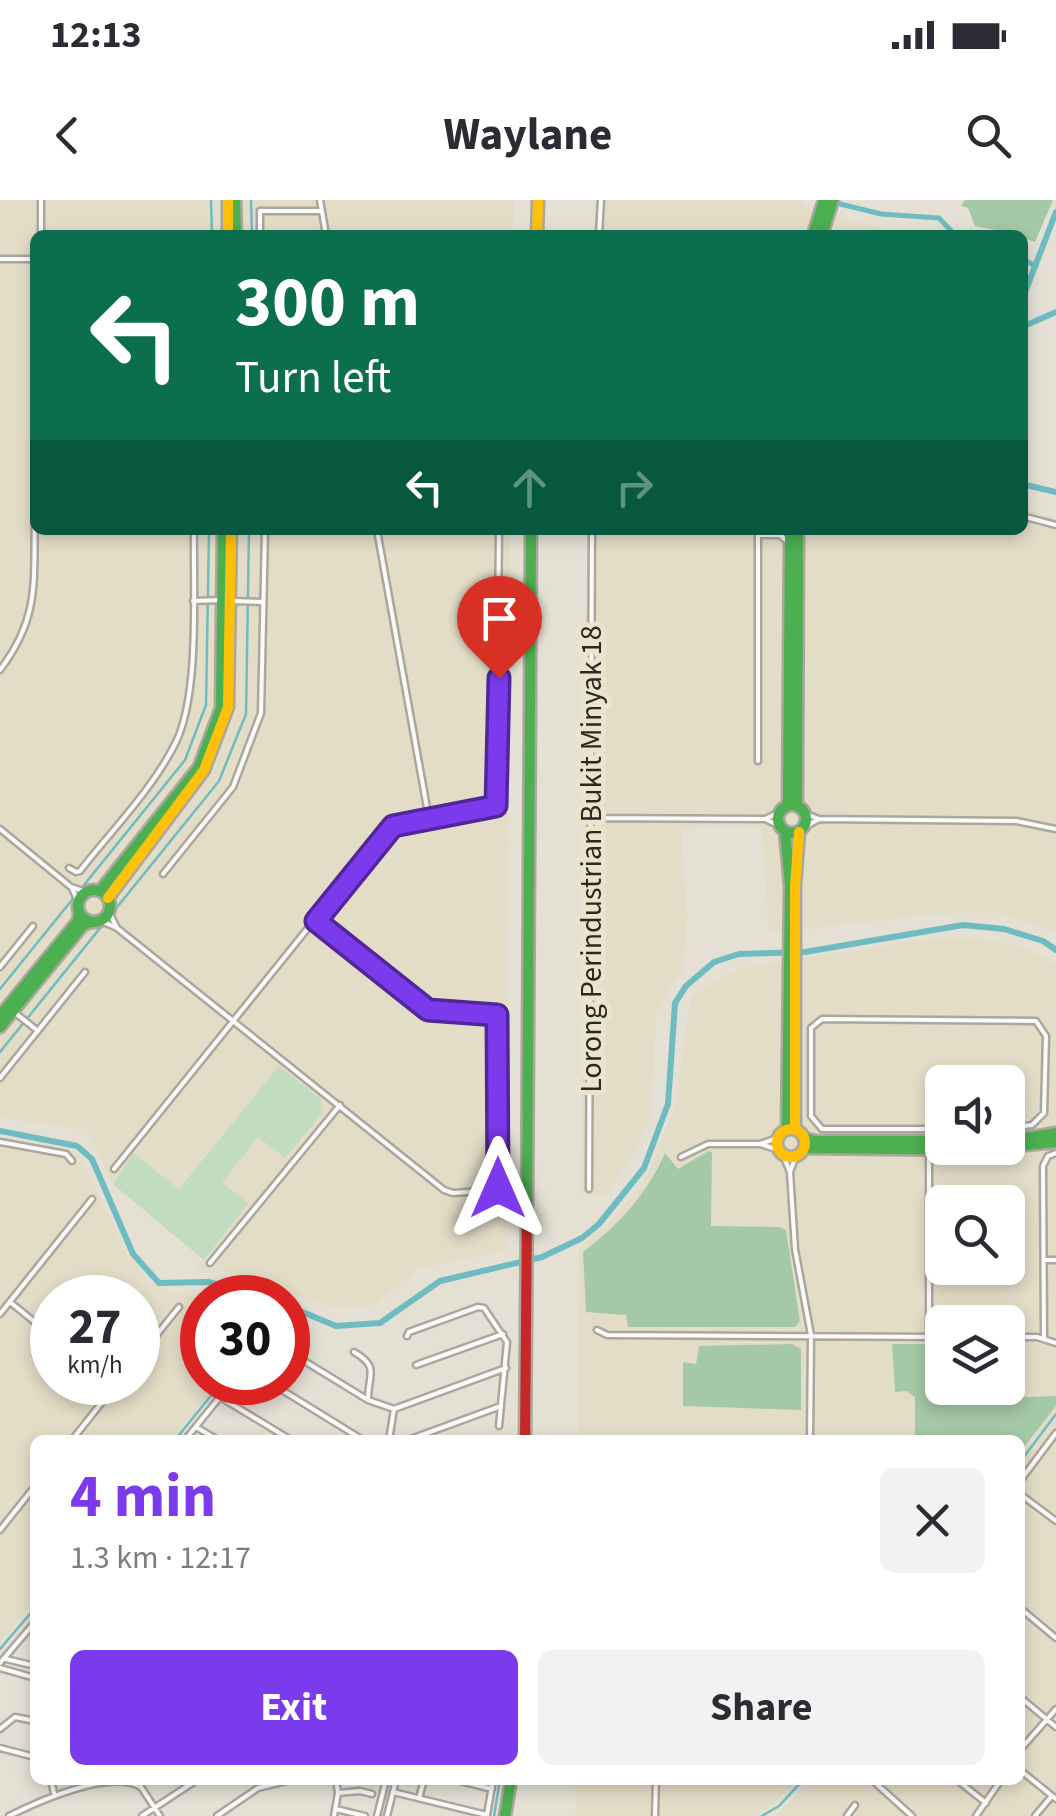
<!DOCTYPE html>
<html lang="en">
<head>
<meta charset="utf-8">
<style>
  body { margin:0; font-family:"Source Sans 3",sans-serif; background:#f2f2f3; color:#2b2b33; height:100vh; display:flex; flex-direction:column; font-size:38px; white-space:nowrap }
  * { box-sizing:border-box; margin:0 }
  p { font-size:32px; color:#7c7c81 }
  .icon { flex:none; width:55px; height:55px; fill:none; stroke:currentColor; stroke-width:2; stroke-linecap:round; stroke-linejoin:round }
  .map { position:relative; flex:1; overflow:hidden }
  .side { position:absolute; left:30px; top:1235px; width:995px; height:350px; display:flex; flex-direction:column; background:#fff; border-radius:15px; box-shadow:0 5px 15px #0003 }
  .side>* { flex:none }
  .top-card { position:absolute; left:30px; top:30px; width:998px; height:305px; border-radius:15px; box-shadow:0 5px 15px #0003; background:#0b6e4f; color:#fff; overflow:hidden }
  .fabs { position:absolute; left:925px; top:865px; display:grid; gap:20px }
  .fabs a { display:grid; place-items:center; width:100px; height:100px; border-radius:15px; background:#fff; box-shadow:0 5px 15px #0003; font-size:50px }
  .speed { position:absolute; left:30px; top:1075px; display:flex; gap:20px; font-size:50px; font-weight:700; text-align:center }
  .speed>* { display:grid; place-content:center; width:130px; height:130px; border-radius:50%; background:#fff; box-shadow:0 5px 15px #0003; line-height:1 }
  .speed small { font-size:25px; font-weight:400 }
  .speed .limit { border:15px solid #d22; background:#fff; color:#111 }
  .pin { position:absolute; display:grid; place-items:center; width:85px; height:85px; color:#fff; margin:-102px -42px; border-radius:50% 50% 50% 0; rotate:-45deg; box-shadow:0 0 10px #0007 }
  .pin .icon { rotate:45deg }
  .me { position:absolute; width:110px; margin:-55px; rotate:0deg; stroke-linejoin:round; filter:drop-shadow(0 0 8px #0008) }
  .turn { display:flex; align-items:center; gap:35px; height:210px; padding:0 40px; font-size:45px }
  .turn .icon { width:130px; height:130px; stroke-width:2.5 }
  .turn b { display:block; font-size:70px; line-height:85px }
  .lanes { display:flex; align-items:center; height:95px; padding:0 40px; background:#0003; justify-content:center; gap:50px; direction:ltr }
  .lanes .off { opacity:.35 }
  .round { display:grid; place-items:center; flex:none; width:105px; height:105px; border-radius:15px; background:#f2f2f3 }
  .headline { display:flex; align-items:center; justify-content:space-between; height:170px; padding:0 40px }
  h1 { font-size:60px; font-weight:700; line-height:75px; color:#7c3aed }
  .primary-button { display:flex; gap:20px; margin-top:auto; padding:20px 40px }
  .primary-button a { flex:1; height:115px; border-radius:15px; background:#7c3aed; color:#fff; font-size:40px; font-weight:700; line-height:115px; text-align:center }
  .primary-button a+a { background:#f2f2f3; color:#2b2b33 }
  .status { display:flex; justify-content:space-between; align-items:center; height:70px; padding:0 50px; background:#fff; direction:ltr }
  .status svg { height:28px; fill:currentColor }
  header { display:flex; justify-content:space-between; align-items:center; height:130px; padding:0 40px; background:#fff; font-size:45px; font-weight:700 }
  .map>svg:first-child { display:block }
</style>
</head>
<body>
<div class="status"><b>12:13</b><svg viewBox="0 0 49 12"><path d="M0 12V9h3v3zM5 12V6h3v6zM10 12V3h3v9zM15 12V0h3v12zM26 1h20v11H26zM47 4h2v5h-2z"/></svg></div>
<header><svg class="icon" aria-label="back" viewBox="0 0 24 24"><path d="M15 5l-7 7 7 7"/></svg>Waylane<svg class="icon" aria-label="search" viewBox="0 0 24 24"><circle cx="10" cy="10" r="6"/><path d="M15 15l6 6"/></svg></header>
<div class="map">
<svg width="1056" height="1616" viewBox="0 0 1056 1616">
  <rect width="100%" height="100%" fill="#e4e0d4"/>
  <path fill="#e3ddc7" fill-rule="evenodd" d="M0 0H514L513 35H35V330H510L507 1050 420 1068 372 1106 337 1109 228 1072 194 1073 203 1060 113 984 85 929 0 918Z
    M595 0H798L812 12 910 35H594Z
    M1023 309 1056 318V732L996 712 934 714 769 733 762 627 681 629 687 715 684 769 672 783 656 814 651 915 637 950 605 996 581 994 587 330H1022Z
    M935 738H981L1019 746 1056 764V1616H774L816 1580H1020V1240H578L579 1048 605 1027 645 981 674 909 691 799 717 779 740 768ZM942 882H1008V948H942ZM942 1002H1008V1068H942ZM942 1122H1008V1188H942Z
    M0 938 68 949 80 957 126 1051 147 1081 169 1091 208 1097 202 1098V1182L219 1183 170 1240H35V1401L0 1442ZM52 1098H138V1182H52Z
    M575 1580H798L775 1602 755 1616H575Z"/>
  <path fill="#c2dcc0" d="M279 866 320 898 323 913 285 958 258 937 222 982 248 1004 204 1060 113 984 133 953 179 989Z"/>
  <path fill="#a5c8a6" d="M965 0H1053L1035 42 1023 38 1022 35 975 26 968 8 961 6Z
    M708 951 712 952 711 1026 779 1027 786 1030 800 1121 795 1127H628L626 1115 586 1112 583 1052C619 1025 647 994 665 953L678 969Z
    M792 1144 801 1149V1210L683 1206V1162L696 1164 699 1146Z
    M892 1144H928L929 1200 1056 1196V1206L1020 1252V1240H915V1197L906 1191 895 1192Z"/>
  <g fill="none" stroke-linecap="round" stroke-linejoin="round">
    <path stroke="#6ebcc1" stroke-width="2.5" d="M211 0 212 35
      M251 0 252 35
      M0 789 185 560 206 505 209 330
      M0 852 219 581 246 514 249 330
      M288 1110 290 1107
      M175 1240 222 1182
      M1020 1262 1056 1214
      M0 1449 35 1408
      M494 1616 500 1580
      M762 1616 779 1606 803 1580"/>
    <path stroke="#6ebcc1" stroke-width="5" d="M832 2 881 14 939 18 955 35
      M1022 59 1036 66"/>
    <path stroke="#6ebcc1" stroke-width="6" d="M1022 100 1056 12
      M1022 127 1056 112
      M1022 284 1056 292
      M0 931 77 946 92 959 133 1054 159 1083 208 1082 272 1098
      M288 1106 336 1126 380 1123 440 1081 542 1057 582 1038 599 1024 644 968 668 904 675 803 686 786 714 762 739 754 805 752 963 725 1004 729 1043 741 1056 750"/>
    <defs>
      <path id="street" d="M320 0 326 35
        M41 35V0
        M260 35V11H322
        M599 35 601 0
        M0 59H35
        M1022 316 1056 325
        M377 330 429 619
        M758 335H780L787 341
        M193 401 222 400
        M233 401 263 402
        M0 470C41 416 33 380 35 316
        M758 561V330
        M806 614 819 619 1016 621 1056 629
        M591 618 765 619 780 612
        M765 619 780 626
        M805 627 819 619
        M0 629 71 687 86 692
        M69 668 76 672 80 671C112 630 153 589 176 542 200 493 193 387 194 330
        M163 674 233 587 261 513 265 330
        M72 688 78 702
        M109 712 117 728
        M101 721 117 728 444 990 453 993 497 990V815L428 810 316 721
        M0 767 33 726
        M14 812 38 831
        M0 878 85 772
        M942 929H822L811 916V828L822 819 1036 821 1046 836 1044 913 1032 925 1008 928
        M0 942 66 954 72 961
        M760 944 779 950
        M783 955 790 972 795 1049 811 1135 810 1240
        M681 957 708 944H760L777 938
        M114 969 387 630 397 625 496 606 499 330
        M790 972 796 956
        M589 989 592 330
        M1044 1060H1056
        M210 1063 340 905
        M10 1102 52 1136
        M0 1114 92 999
        M597 1130 607 1135 942 1137
        M407 1136 409 1132 478 1107 484 1108 507 1142 499 1226
        M929 1137V951
        M1008 1137H1037L1056 1143
        M1044 1138 1043 966 1048 956 1056 953
        M288 1151 368 1200 394 1209 506 1168
        M354 1152C380 1167 368 1174 368 1200
        M138 1158 179 1107
        M416 1165 503 1134
        M269 1182 363 1240
        M220 1197 291 1240
        M196 1227 218 1240
        M72 1240 118 1182
        M185 1240 232 1182
        M389 1240 394 1209
        M408 1240 501 1206
        M1020 1281 1056 1233
        M1020 1294 1056 1321
        M0 1330 35 1286
        M1020 1408 1056 1438
        M6 1459 35 1466
        M0 1463 35 1422
        M0 1468 35 1478
        M1020 1497 1056 1527
        M0 1529 15 1517 35 1521
        M0 1548 35 1557
        M1020 1550 1056 1509
        M1020 1570 1056 1599
        M51 1580 54 1593
        M456 1580 492 1589
        M872 1580 912 1616
        M957 1580 986 1603
        M393 1592 487 1615
        M338 1593 360 1591 372 1594
        M419 1598 424 1580
        M336 1609 365 1616
        M487 1615 493 1580
        M9 1616C39 1601 110 1569 141 1587L160 1616
        M142 1616 197 1580
        M217 1616 258 1588 291 1580
        M334 1616 338 1593 336 1580
        M377 1616 386 1580
        M387 1616 396 1580
        M655 1616 656 1580
        M847 1616 855 1605
        M976 1616 1001 1580
        M1035 1616 1051 1597"/>
      <path id="fast" d="M235 0 236 35
        M813 35 824 0
        M822 35 833 0
        M778 619a14 14 0 1 1 28 0a14 14 0 1 1-28 0Z
        M788 606 790 330
        M797 606 798 330
        M785 631 790 686 787 929
        M78 706a16 16 0 1 1 32 0a16 16 0 1 1-32 0Z
        M100 691 199 567 221 508 223 330
        M0 816 78 721 79 712
        M0 827 83 725 91 722
        M804 938 815 941H942
        M1008 941 1056 933
        M804 948 975 950 1056 942
        M527 1011 531 330
        M505 1616 511 1580"/>
      <path id="slow" d="M228 0V35
        M537 35 538 0
        M108 698 204 570 228 507 231 330
        M777 943a14 14 0 1 1 28 0a14 14 0 1 1-28 0Z
        M795 929V686L799 632"/>
      <path id="jam" d="M525 1240 527 1011"/>
    </defs>
    <use href="#street" stroke="#aaa79e" stroke-width="9"/>
    <use href="#fast" stroke="#aaa79e" stroke-width="15"/>
    <use href="#slow" stroke="#aaa79e" stroke-width="15"/>
    <use href="#jam" stroke="#aaa79e" stroke-width="15"/>
    <use href="#street" stroke="#fbfaf9" stroke-width="4"/>
    <use href="#fast" stroke="#4caf50" stroke-width="10"/>
    <use href="#slow" stroke="#ffc107" stroke-width="10"/>
    <use href="#jam" stroke="#c62828" stroke-width="10"/>
  </g>
  <g fill="none" stroke-linecap="round" stroke-linejoin="round">
    <defs>
      <path id="route" d="M498 988 497 815 428 810 316 721 393 626 496 606 499 478"/>
    </defs>
    <use href="#route" stroke="#51269a" stroke-width="25"/>
    <use href="#route" stroke="#7c3aed" stroke-width="18"/>
  </g>
  <g text-anchor="middle" dominant-baseline="central" stroke-width="10" stroke-linejoin="round" paint-order="stroke">
    <g font-size="30" fill="#2a281f" stroke="#ebe4cd">
      <text transform="translate(591 659) rotate(-90)">Lorong Perindustrian Bukit Minyak 18</text>
    </g>
  </g>
</svg>
<div class="fabs">
<a><svg class="icon" aria-label="sound" viewBox="0 0 24 24"><path d="M4 9h4l5-4v14l-5-4H4zM17 9q2 3 0 6"/></svg></a>
<a><svg class="icon" aria-label="search" viewBox="0 0 24 24"><circle cx="10" cy="10" r="6"/><path d="M15 15l6 6"/></svg></a>
<a><svg class="icon" aria-label="layers" viewBox="0 0 24 24"><path d="M12 4l9 5-9 5-9-5zM3 14l9 5 9-5"/></svg></a>
</div>
<div class="speed"><div>27<small>km/h</small></div><div class="limit">30</div></div>
<div class="pin" style="left:499px;top:478px;background:#d93025"><svg class="icon" aria-label="arrive" viewBox="0 0 24 24"><path d="M6 21V4h12l-3 4 3 4H6"/></svg></div>
<svg class="me" style="left:498px;top:988px" viewBox="-20 -20 40 40"><path d="M0-17L14 15 0 8-14 15z" fill="#7c3aed" stroke="#fff" stroke-width="4"/></svg>
<div class="top-card">
<div class="turn"><svg class="icon" aria-label="left" viewBox="0 0 24 24"><path d="M17 20v-9H6M10 6l-5 5 5 5"/></svg><div><b>300 m</b>Turn left</div></div>
<div class="lanes"><svg class="icon" aria-label="left" viewBox="0 0 24 24"><path d="M17 20v-9H6M10 6l-5 5 5 5"/></svg><svg class="icon off" aria-label="ahead" viewBox="0 0 24 24"><path d="M12 20V5M6 11l6-6 6 6"/></svg><svg class="icon off" aria-label="right" viewBox="0 0 24 24"><path d="M7 20v-9h11M14 6l5 5-5 5"/></svg></div>
</div>
<section class="side">
<div class="headline"><div><h1>4 min</h1><p>1.3 km · 12:17</p></div><a class="round"><svg class="icon" aria-label="close" viewBox="0 0 24 24"><path d="M6 6l12 12M18 6L6 18"/></svg></a></div>
<div class="primary-button"><a>Exit</a><a>Share</a></div>
</section>
</div>
</body>
</html>
